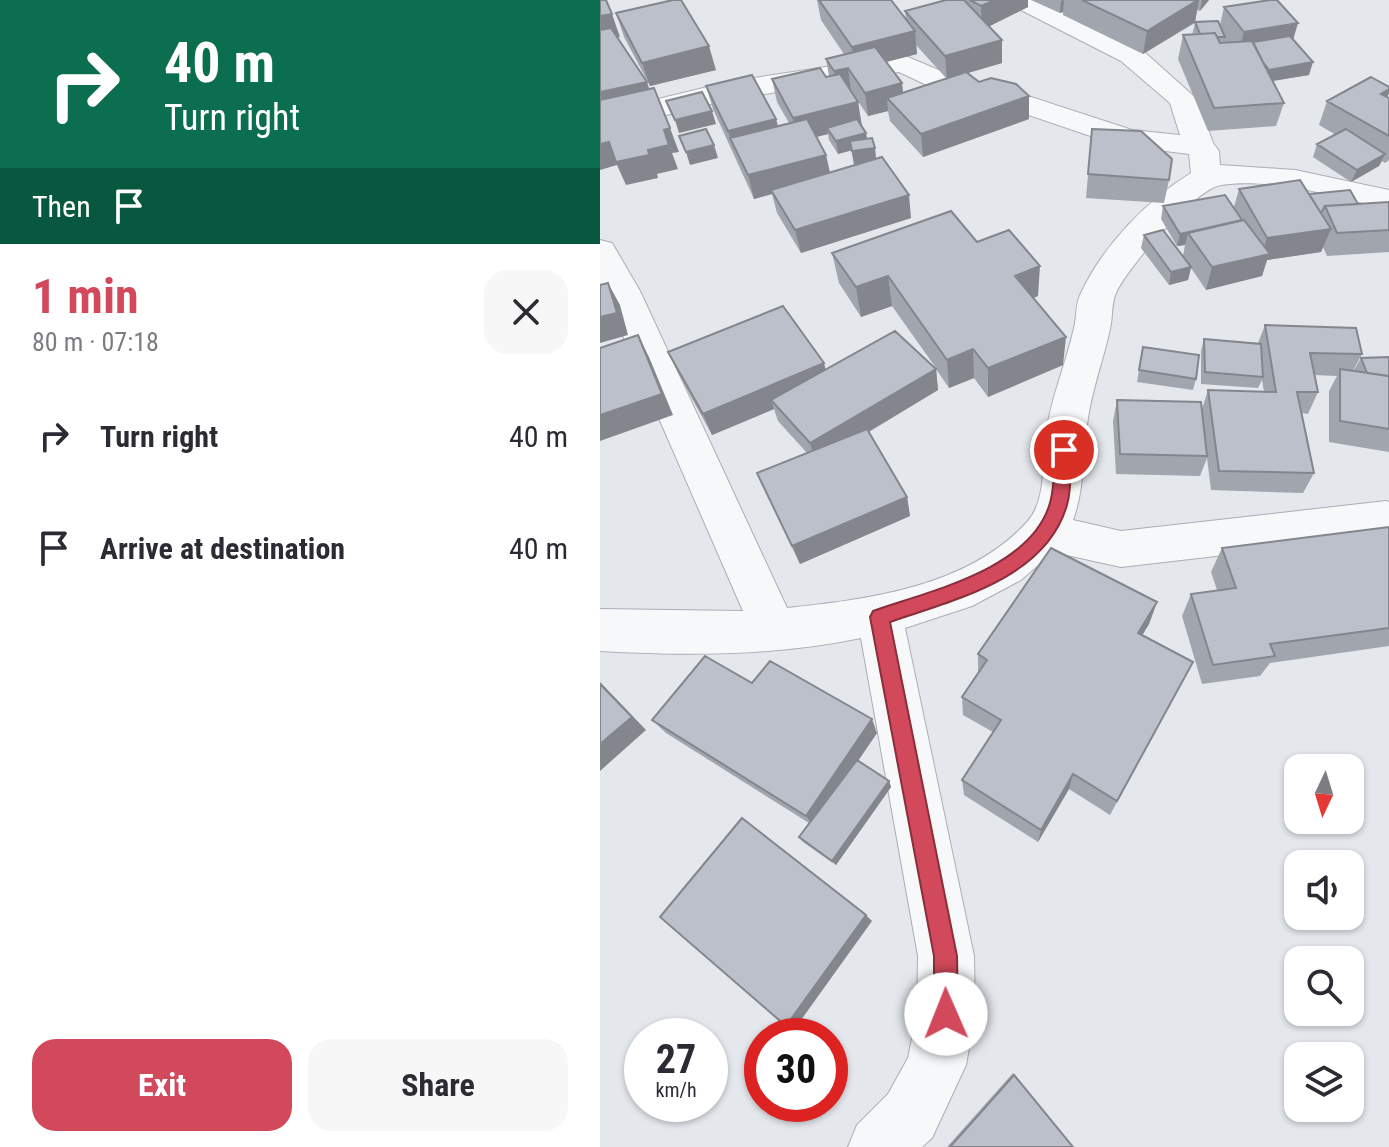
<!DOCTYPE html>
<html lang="en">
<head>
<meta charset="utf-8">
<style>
  body { margin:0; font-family:"Roboto Condensed",sans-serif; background:#f7f7f7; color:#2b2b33; height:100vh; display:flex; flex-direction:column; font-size:30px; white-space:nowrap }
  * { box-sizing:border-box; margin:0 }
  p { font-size:26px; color:#7c7c81 }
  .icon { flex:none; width:44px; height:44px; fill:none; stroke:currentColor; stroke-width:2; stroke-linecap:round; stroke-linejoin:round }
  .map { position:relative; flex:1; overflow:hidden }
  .drawer { display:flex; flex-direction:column; background:#fff; width:600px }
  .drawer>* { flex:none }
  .top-card { background:#0b6e4f; color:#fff; overflow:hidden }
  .needle { width:52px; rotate:184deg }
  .fabs { position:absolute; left:684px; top:754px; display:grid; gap:16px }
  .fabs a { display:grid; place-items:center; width:80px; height:80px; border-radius:16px; background:#fff; box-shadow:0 2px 6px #0004; font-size:40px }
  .speed { position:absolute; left:24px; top:1018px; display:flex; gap:16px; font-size:40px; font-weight:700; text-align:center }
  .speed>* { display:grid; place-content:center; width:104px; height:104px; border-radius:50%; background:#fff; box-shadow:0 2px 6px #0004; line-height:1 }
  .speed small { font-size:20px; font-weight:400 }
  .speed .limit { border:12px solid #d22; background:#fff; color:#111 }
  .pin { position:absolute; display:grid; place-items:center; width:68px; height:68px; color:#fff; margin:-34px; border:4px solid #fff; border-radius:50%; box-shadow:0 2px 8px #0007 }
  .me { position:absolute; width:88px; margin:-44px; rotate:359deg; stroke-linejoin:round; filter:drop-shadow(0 0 6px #0008) }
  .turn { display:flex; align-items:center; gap:28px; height:168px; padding:0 32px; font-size:36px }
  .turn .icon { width:104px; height:104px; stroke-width:2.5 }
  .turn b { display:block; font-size:56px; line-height:68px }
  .then { display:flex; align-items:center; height:76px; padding:0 32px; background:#0003; gap:16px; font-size:30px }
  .round { display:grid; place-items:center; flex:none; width:84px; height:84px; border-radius:24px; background:#f7f7f7 }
  .overview { display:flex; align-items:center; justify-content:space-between; height:136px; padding:0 32px }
  h1 { font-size:48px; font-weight:700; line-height:60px; color:#d1495b }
  .button { display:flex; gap:16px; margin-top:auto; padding:16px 32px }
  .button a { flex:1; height:92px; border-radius:24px; background:#d1495b; color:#fff; font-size:32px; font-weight:700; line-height:92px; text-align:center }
  .button a+a { background:#f7f7f7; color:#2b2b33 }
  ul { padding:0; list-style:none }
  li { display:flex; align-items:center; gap:24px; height:112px; padding:0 32px }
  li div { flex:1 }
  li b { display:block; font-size:30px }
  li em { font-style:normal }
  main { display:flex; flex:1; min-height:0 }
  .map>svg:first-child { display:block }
</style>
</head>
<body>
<main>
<section class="drawer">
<div class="top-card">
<div class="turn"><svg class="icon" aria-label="right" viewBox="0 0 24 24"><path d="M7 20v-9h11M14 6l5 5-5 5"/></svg><div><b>40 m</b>Turn right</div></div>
<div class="then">Then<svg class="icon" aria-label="arrive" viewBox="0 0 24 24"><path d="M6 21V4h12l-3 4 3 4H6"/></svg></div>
</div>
<div class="overview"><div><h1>1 min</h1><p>80 m · 07:18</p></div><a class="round"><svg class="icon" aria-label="close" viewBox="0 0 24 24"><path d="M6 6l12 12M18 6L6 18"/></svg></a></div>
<ul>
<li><svg class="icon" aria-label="right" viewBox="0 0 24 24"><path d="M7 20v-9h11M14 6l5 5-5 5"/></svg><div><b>Turn right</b></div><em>40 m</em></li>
<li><svg class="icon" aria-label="arrive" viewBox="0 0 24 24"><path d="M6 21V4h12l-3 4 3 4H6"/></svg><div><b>Arrive at destination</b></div><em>40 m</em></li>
</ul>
<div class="button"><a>Exit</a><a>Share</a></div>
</section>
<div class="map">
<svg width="789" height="1147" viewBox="0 0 789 1147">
  <rect width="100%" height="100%" fill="#e4e7ec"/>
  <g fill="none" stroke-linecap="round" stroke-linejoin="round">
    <defs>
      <path id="minor" d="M409 0H442L541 49 598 100 613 143 619 151 620 165 695 170 789 190V210C740 197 671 177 621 185 595 189 526 269 516 293 511 304 513 317 510 329 504 357 494 384 489 412 482 448 486 485 473 520L521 531 786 501 789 502V536L521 567 453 552 421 580 372 606 305 628 374 956 375 1014 366 1065 332 1138 322 1147H248L257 1125 288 1094 308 1058 317 1014 318 956 261 638C175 656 88 656 0 651V609L143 611 0 283V240L12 243 40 291 187 608C270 599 368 587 427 522 447 501 442 460 446 434 451 397 466 364 474 328 477 317 475 304 481 293 502 247 548 199 591 173L589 154 517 145 393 103 333 88 299 72 128 100 0 131V113L128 82 303 55 353 76 413 91 532 130 580 135 570 103 521 61 413 6Z"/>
    </defs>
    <use href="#minor" stroke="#a9aeb7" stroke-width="2"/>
    <use href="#minor" fill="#f7f8fa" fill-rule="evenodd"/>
  </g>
  <path fill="#a1a5ae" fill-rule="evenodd" d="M217 0H291L306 19 305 11 341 1V0H428V7L389 26 402 63 368 73 429 119 323 157 290 121 288 111 268 116 255 97 258 102 261 125 266 133 267 139 275 148 276 159 311 218 201 253 177 213 172 194 154 199 113 109 106 86 176 119 178 126 189 123 177 102 172 79 229 76 226 59 244 54 221 20ZM316 45 346 78 303 92 302 83 286 62 317 54ZM228 134 229 140 238 154 251 150 254 164 263 163 230 173 226 155 217 137Z
    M431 0H609L600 11 597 10 595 22 620 25 624 7 693 40 709 75 673 81 684 103 676 126 608 131 578 59 583 35H592L595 23 543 54 463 15V12L460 13Z
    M16 13 116 70 50 86 24 37Z
    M789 87V93L787 97 789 98V160L785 163 782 161 779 166 751 182 713 157 717 144 736 135 719 125 727 101Z
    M492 129 569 180 564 203 486 198Z
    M639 189 709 194 758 204 789 202V252L727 256 723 247 721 252 667 260 662 276 606 290 591 268 588 280 569 285 541 248 544 235 583 256 585 245 577 246 561 219 563 206 634 207Z
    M377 242 438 296 434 298 463 365 388 397 374 378 349 388 336 369 338 390 269 432 307 497 310 516 200 564 157 473 207 453 178 421 174 409 112 435 78 373 68 352 224 363 225 370 336 368 292 306 261 317 239 283 232 253Z
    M665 325 762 354 753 371H755L754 370 761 358 789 357V452L729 442V391L737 376 714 375 718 392 708 414 702 413 714 473 703 493 611 490 607 458 600 476 516 474 513 421 517 400 602 409 608 390 664 392 662 380 658 388 601 384V351L604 339 658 343Z
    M543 347 596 379 593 390 537 382Z
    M789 527V646L670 663 660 676 602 684 582 616 591 594 617 590 611 572 622 548Z
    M557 602 549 624 542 635 593 662 510 815 469 789 438 842 364 795 362 780 393 732 363 715 362 697 378 673V654Z
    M152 683 277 733 258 760 289 781 291 787 236 865 203 842 199 837 209 823 66 733 52 720Z
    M413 1073 473 1147H347Z"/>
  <path fill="#83868d" d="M395 0H428V7L382 30 381 6Z
    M464 0 463 12 460 13 461 1Z
    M598 0H599L595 22 543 54 547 31Z
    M602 0H609L600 11Z
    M12 14 20 37 0 41V16Z
    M698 23 691 47 638 55 644 32Z
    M315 31 317 54 255 70 252 47Z
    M402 40V63L347 79 345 56Z
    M109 46 116 70 50 86 42 63Z
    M713 62 709 75 665 82 669 70Z
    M248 68 251 91 238 95 234 71Z
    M47 82 55 106 0 118V92Z
    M302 83 304 107 287 98 288 111 268 116 265 93Z
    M789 89V93L781 112V94Z
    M429 96V119L323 157 321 134Z
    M258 102 262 126 227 128 228 134 198 141 193 118Z
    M112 111 116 124 79 133 75 120Z
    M176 119 182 142 130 138 135 154 128 131Z
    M70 128 79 152 72 153 64 130Z
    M266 133 268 146 238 154 236 141Z
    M9 142 48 150 69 145 78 169 57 174 58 178 26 185 17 165 0 170V144Z
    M114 145 118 158 90 165 86 152Z
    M275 148 276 161 254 164 252 151Z
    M785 154 779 166 751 182 757 170Z
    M226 155 231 178 171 190 172 194 154 199 148 175Z
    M309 195 311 218 201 253 195 230Z
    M643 222 588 233 585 245 577 246 580 234Z
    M731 229 721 252 667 260 662 276 606 290 612 267 661 256 667 238Z
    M440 266 438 296 414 305 415 276Z
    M591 267 588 280 569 285 571 272Z
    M288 276 292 306 261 317 256 287Z
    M8 283 20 305 28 335 0 343V317Z
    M38 335 49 357 73 415 0 441V415Z
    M466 337 463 365 388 397V368Z
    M373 349 374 378 349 388 347 360Z
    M224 363 229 384 171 400 174 409 112 435 103 414Z
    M336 369 338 390 216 463 210 443Z
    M307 497 310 516 200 564 192 546Z
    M557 602 549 624 531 654 538 633Z
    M0 682 46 730 0 771Z
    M272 719 277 733 214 826 206 816Z
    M473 774 469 789 438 842 441 830Z
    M289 781 291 787 236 865 232 861Z
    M266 915 272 921 196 1027 186 1026Z"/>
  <path fill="#bbc0ca" stroke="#83868d" stroke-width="2" d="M0 0H6L12 14 0 16Z
    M73 0H81L109 46 42 63 16 13Z
    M219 0H291L315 31 252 47Z
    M346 0H364L402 40 345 56 305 11Z
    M370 0H395L381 6Z
    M482 0H598L547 31Z
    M670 0H677L698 23 644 32 624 7Z
    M618 21 625 37H617L615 33 600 34 595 22Z
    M11 28 47 82 0 92V30Z
    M615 33 620 43 652 41 684 103 614 108 583 35Z
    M690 36 713 62 669 70 663 62 653 42Z
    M275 47 302 83 265 93 248 68 234 71 226 59Z
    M220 68 226 77 240 74 258 102 193 118 172 79Z
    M366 72 379 82 391 78 416 84 429 96 321 134 287 98Z
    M152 75 176 119 128 131 106 86Z
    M771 77 789 87V89L781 94 789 98V136L727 101Z
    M54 88 70 128 64 130 69 145 48 150 49 155 16 162 9 142 0 144V100Z
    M102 92 112 111 75 120 66 101Z
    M207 119 226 155 148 175 130 138Z
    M257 119 266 133 236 141 227 128Z
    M106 129 114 145 86 152 79 136Z
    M492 129 541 131 572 159 569 180 488 174Z
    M746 129 785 154 757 170 717 144Z
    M272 138 275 148 252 151 250 141Z
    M282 157 309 195 195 230 171 190Z
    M700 180 731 229 667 238 639 189Z
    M750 190 758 204 725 206 721 213 709 194Z
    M625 195 642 220 580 234 563 206Z
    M789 202V230L737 233 725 206Z
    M351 211 377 242 409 230 440 266 415 276 466 337 388 368 373 349 347 360 288 276 256 287 232 253Z
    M644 220 670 254 612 267 588 233Z
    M563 230 591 267 571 272 544 235Z
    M8 283 17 313 0 317V285Z
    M183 306 224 363 103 414 68 352Z
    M665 325 756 328 762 354 710 353 718 392H697L714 473 619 471 608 390 676 392Z
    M295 331 336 369 210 443 171 400Z
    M38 335 62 394 0 415V348Z
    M604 339 661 344 663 377 605 372Z
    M543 347 599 355 596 379 539 370Z
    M789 357V376H788L767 373 761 358Z
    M740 369 789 376V429L740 421Z
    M517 400 601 402 607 456 520 454Z
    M267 429 307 497 192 546 157 473Z
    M789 527V628L670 644 675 656 613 665 591 594 636 588 622 548Z
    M451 548 557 602 538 633 593 662 517 801 473 774 441 830 362 780 401 720 362 697 387 660 378 654Z
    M105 656 152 683 170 661 272 719 206 816 52 720Z
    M0 684 32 717 0 744Z
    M257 760 289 781 232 861 199 837Z
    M142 818 266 915 186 1026 60 917Z
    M414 1075 473 1147H350Z"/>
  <path fill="#d1495b" stroke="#882f3b" stroke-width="2" d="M464 443 472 450C470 467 472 488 467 505 446 579 353 600 290 622L357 956 358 1014 355 1022 346 1026 338 1022 334 1014V956L270 617 273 611C329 591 428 570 449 506 455 489 454 467 455 450Z"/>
</svg>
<div class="fabs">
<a><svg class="needle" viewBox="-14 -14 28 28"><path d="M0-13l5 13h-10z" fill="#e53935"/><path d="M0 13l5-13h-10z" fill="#7c7c81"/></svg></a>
<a><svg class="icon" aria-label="sound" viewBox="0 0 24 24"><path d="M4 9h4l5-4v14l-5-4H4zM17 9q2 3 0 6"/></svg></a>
<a><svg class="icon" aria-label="search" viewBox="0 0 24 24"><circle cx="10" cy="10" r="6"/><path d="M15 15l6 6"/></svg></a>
<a><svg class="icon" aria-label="layers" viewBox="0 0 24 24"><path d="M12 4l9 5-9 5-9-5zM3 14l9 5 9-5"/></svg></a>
</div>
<div class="speed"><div>27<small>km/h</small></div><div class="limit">30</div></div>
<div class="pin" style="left:464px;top:450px;background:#d93025"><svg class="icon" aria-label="arrive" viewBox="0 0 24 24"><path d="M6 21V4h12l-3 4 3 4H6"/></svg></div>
<svg class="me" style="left:346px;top:1014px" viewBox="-20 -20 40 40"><circle r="19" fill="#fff"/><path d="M0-13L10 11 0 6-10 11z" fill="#d1495b"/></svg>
</div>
</main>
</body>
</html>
